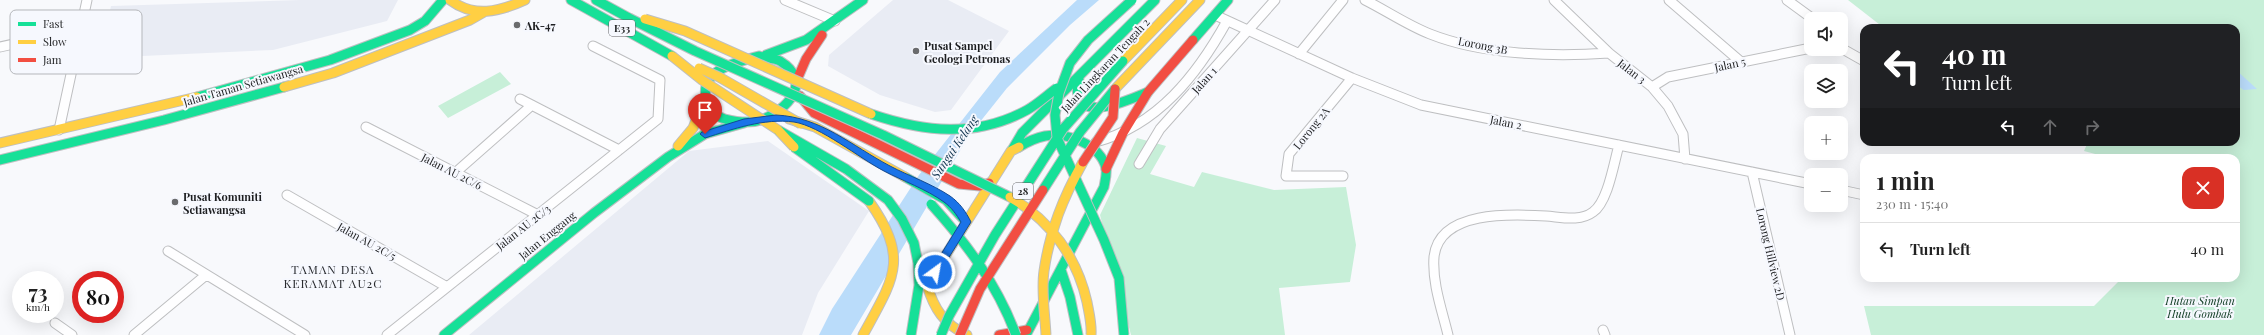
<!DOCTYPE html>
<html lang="en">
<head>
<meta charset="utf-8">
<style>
  body { margin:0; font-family:"Playfair Display",serif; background:#f2f2f2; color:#222; height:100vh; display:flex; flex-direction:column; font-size:15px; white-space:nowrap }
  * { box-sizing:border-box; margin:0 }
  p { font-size:13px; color:#767676 }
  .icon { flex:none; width:22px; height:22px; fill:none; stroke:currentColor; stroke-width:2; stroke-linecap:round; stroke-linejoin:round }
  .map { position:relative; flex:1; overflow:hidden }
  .drawer { position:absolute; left:1860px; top:154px; width:380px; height:128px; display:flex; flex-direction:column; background:#fff; border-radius:12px; box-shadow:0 4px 16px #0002 }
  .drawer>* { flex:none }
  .banner { position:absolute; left:1860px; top:24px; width:380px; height:122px; border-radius:12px; box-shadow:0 4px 16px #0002; background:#202124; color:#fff; overflow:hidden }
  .buttons { position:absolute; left:1804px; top:12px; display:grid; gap:8px }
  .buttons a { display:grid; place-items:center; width:44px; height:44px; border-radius:8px; background:#fff; box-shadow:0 4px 16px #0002; font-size:20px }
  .speed { position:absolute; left:12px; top:271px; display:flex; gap:8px; font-size:20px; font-weight:700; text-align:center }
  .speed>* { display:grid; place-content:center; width:52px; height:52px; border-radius:50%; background:#fff; box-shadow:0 4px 16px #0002; line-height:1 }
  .speed small { font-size:10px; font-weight:400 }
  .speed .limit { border:6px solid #d22; background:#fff; color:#111 }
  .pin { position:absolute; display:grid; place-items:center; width:34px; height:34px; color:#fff; margin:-41px -17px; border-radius:50% 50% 50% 0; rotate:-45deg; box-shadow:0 0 4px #0007 }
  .pin .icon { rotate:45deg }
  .me { position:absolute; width:44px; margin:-22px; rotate:32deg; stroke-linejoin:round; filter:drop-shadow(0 0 3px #0008) }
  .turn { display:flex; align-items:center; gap:14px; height:84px; padding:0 16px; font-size:18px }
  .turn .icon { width:52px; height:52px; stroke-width:2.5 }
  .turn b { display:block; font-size:28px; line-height:34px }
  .lanes { display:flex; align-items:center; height:38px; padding:0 16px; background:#0003; justify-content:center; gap:20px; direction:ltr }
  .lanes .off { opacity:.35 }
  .round { display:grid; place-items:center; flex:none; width:42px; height:42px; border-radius:12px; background:#f2f2f2 }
  .overview { display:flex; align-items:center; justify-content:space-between; height:68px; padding:0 16px }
  h1 { font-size:24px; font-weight:700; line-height:30px }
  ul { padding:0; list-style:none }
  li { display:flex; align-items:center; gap:12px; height:52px; padding:0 16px; border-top:1px solid #e0e0e0 }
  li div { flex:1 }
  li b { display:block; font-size:15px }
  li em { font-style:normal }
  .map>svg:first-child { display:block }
</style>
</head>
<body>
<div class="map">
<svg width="2264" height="335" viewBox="0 0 2264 335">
  <rect width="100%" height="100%" fill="#f8f9fc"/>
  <path fill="#e9ecf4" d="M300 0H398L387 21 273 50 99 58 111 6Z
    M893 0H948L1009 31 951 110 935 112 880 95 828 66 829 55Z
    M768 141 869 211 818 293 802 335H469L689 151Z"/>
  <path fill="#c7efd8" d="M1848 0H2264V335H1871L1864 306H2094L2122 278H2236V158H2110L2084 151 2088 142H2236V28H1884Z
    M500 72 511 84 448 118 438 106Z
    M1137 138 1166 146 1150 174 1194 187 1202 172 1274 190 1346 187 1356 245 1350 282 1279 288 1285 335H1131L1100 215Z"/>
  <path fill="#badcfa" d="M1077 0H1099L1070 25 1007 88 968 137 851 335H819L832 309 919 175 1000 72Z
    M2236 70 2257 89 2244 90 2236 85Z"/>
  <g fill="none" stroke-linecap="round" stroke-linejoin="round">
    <defs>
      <path id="street" d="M785 0 835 21
        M1365 0C1387 11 1407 25 1430 34 1483 55 1553 57 1609 53
        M1554 0 1609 53 1652 87 1668 106 1683 134 1685 159
        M1669 0 1741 62
        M1787 0 1813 19
        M1215 15 1352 78 1421 105 1811 184
        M0 47 82 29
        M1841 48 1864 61
        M1299 54 1343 0
        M1652 87 1668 77 1811 48
        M520 99 619 150
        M366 127 538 215
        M59 130 87 0
        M1096 142C1158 125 1197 75 1227 21
        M1139 164 1160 129 1275 0
        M1752 172 1790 335
        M455 173 532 105
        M1343 176H1286L1289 154 1352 78
        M1841 190 1864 195
        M287 195 447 287
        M168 251 305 335
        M55 323 72 335
        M1603 330 1605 335
        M134 335 206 275
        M387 335 658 119 660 80 593 46
        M1448 335C1442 310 1432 283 1434 257 1439 210 1511 214 1546 216 1561 217 1580 222 1593 212 1608 202 1614 162 1619 145"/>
      <path id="fast" d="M571 0 672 56
        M596 0 629 18
        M1193 40 1228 0
        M766 55 806 40 863 0
        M759 56C765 58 774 58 780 61 814 82 787 110 761 120 749 124 737 122 725 119 717 117 709 109 707 101 697 70 737 62 759 56Z
        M1079 77C1079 83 1076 90 1078 96 1085 121 1133 98 1148 92
        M197 97 330 60 410 30 425 21 443 0
        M1019 147C1027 142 1035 138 1045 136 1067 132 1100 144 1106 168 1107 174 1105 181 1104 187L1026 335
        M1012 150 1022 133 1155 0
        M0 160 164 120 284 87
        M905 177 946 200 966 222
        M1061 270 1070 297 1078 335
        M444 335 594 213 668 157 705 134 744 123"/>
      <path id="slow" d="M450 0C474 18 499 12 525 0
        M1123 61 1182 0
        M284 87 333 73 470 20 484 12
        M1115 89 1200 0
        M789 119 815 127 905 177
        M0 143 197 97
        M678 146 693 128 704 100
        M863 335C894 278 910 259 869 201
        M967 335C944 324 934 309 927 285L1011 151 1019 147"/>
      <path id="jam" d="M796 82 806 59 822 35
        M800 96 814 113 959 184 980 186 989 183
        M1106 169 1123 133 1148 92 1193 40
        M999 335 1027 330"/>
    </defs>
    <use href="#street" stroke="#bebfc1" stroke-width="11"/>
    <use href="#fast" stroke="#bebfc1" stroke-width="11"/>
    <use href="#slow" stroke="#bebfc1" stroke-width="11"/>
    <use href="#jam" stroke="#bebfc1" stroke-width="11"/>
    <use href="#street" stroke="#fefeff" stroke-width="9"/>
    <use href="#fast" stroke="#16e098" stroke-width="9"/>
    <use href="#slow" stroke="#ffcf43" stroke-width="9"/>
    <use href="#jam" stroke="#f24e42" stroke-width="9"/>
    <defs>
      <path id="fast-bridge" d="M629 18 695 51 883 135 1010 197
        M871 114C924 132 976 138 1027 110 1038 104 1047 95 1057 88
        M778 130 846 169 888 200 902 219 914 243 918 263 919 285 911 335
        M794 147 869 201
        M1043 190 1080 132 1115 89
        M931 204C967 244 997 284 1016 335
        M941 335 949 316 995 235 1063 129 1123 61
        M1124 335 1119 278 1104 240 1057 138 1055 115 1059 93 1070 63 1088 40 1132 0"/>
      <path id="slow-bridge" d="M645 19 685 31 871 114
        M672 56 702 80 778 130 794 147
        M699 68 719 77 801 124
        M1010 197C1050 220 1077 257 1087 302 1089 313 1092 324 1091 335
        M1046 335C1045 314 1041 291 1044 271 1050 230 1063 198 1083 162"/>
      <path id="jam-bridge" d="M1083 162 1113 117 1115 89
        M960 335 980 289 1043 190"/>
    </defs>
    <use href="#fast-bridge" stroke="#bebfc1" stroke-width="11" stroke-linecap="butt"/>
    <use href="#slow-bridge" stroke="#bebfc1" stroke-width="11" stroke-linecap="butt"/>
    <use href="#jam-bridge" stroke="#bebfc1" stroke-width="11" stroke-linecap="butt"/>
    <use href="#fast-bridge" stroke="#16e098" stroke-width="9"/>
    <use href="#slow-bridge" stroke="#ffcf43" stroke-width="9"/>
    <use href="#jam-bridge" stroke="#f24e42" stroke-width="9"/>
  </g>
  <path fill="#1a73e8" stroke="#114b97" d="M776 115C821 117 852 146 890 166 909 176 932 184 950 196 960 203 966 212 971 222L938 275 935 276 930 272 961 222C956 214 952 208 944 202 926 189 903 181 884 171 859 158 820 126 794 122 764 118 733 129 705 138L700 134 702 132 744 119Z"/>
  <g fill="#6a6b6d" stroke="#f6f8fe" stroke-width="1.5">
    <circle cx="517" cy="25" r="4"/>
    <circle cx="916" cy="51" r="4"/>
    <circle cx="175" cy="202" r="4"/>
  </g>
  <g text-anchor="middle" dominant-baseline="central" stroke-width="4" stroke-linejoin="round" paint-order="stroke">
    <g fill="#f6f8fe" stroke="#5e5f63" stroke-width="1">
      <rect x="609" y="20" width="26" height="16" rx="3"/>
      <rect x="1013" y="183" width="20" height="16" rx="3"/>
    </g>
    <g font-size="10" font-weight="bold" fill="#1d1e20">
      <text x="622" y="28">E33</text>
      <text x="1023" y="191">28</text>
    </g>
    <g font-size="11" font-weight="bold" fill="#1d1e20" stroke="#f6f8fe" text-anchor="start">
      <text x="525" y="25">AK-47</text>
      <text x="924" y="45">Pusat Sampel<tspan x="924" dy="13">Geologi Petronas</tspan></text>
      <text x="183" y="196">Pusat Komuniti<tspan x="183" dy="13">Setiawangsa</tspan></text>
    </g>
    <g font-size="11" fill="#1d1e20" stroke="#f6f8fe">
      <text transform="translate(1483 45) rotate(11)">Lorong 3B</text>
      <text transform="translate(1730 64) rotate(-12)">Jalan 5</text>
      <text transform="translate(1105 65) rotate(-47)">Jalan Lingkaran Tengah 2</text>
      <text transform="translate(1632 71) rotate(38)">Jalan 3</text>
      <text transform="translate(1204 80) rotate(-48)">Jalan 1</text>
      <text transform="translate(243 85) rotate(-16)">Jalan Taman Setiawangsa</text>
      <text transform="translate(1506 122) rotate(11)">Jalan 2</text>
      <text transform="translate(1311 128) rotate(-51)">Lorong 2A</text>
      <text transform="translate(452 171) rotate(27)">Jalan AU 2C/6</text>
      <text transform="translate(523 227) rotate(-38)">Jalan AU 2C/3</text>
      <text transform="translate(547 235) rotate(-39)">Jalan Enggang</text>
      <text transform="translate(367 241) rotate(29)">Jalan AU 2C/5</text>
      <text transform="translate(1771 254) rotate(77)">Lorong Hillview 2D</text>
    </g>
    <g font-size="11" font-style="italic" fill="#154028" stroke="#f6f8fe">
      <text x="2200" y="300">Hutan Simpan<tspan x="2200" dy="13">Hulu Gombak</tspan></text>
    </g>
    <g font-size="12" font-style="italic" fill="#11344f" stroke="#f6f8fe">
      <text transform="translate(954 147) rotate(-56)">Sungai Kelang</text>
    </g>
    <g font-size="12" letter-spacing="1" fill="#282a2e" stroke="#f6f8fe">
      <text x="333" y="269">TAMAN DESA<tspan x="333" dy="14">KERAMAT AU2C</tspan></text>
    </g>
  </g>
  <rect x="10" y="10" width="132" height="64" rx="6" fill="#f6f8fe" stroke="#b5b7bb" stroke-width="1"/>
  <rect x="18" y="22" width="18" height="4" fill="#16e098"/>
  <rect x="18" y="40" width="18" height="4" fill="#ffcf43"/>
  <rect x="18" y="58" width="18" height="4" fill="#f24e42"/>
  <g font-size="11" fill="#1d1e20">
    <text x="43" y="28">Fast</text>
    <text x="43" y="46">Slow</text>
    <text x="43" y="64">Jam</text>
  </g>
</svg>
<div class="buttons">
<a><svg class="icon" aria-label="sound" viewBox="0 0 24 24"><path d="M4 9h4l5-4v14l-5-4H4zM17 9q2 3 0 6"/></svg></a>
<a><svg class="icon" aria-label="layers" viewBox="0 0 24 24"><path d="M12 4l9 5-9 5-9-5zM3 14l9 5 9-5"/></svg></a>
<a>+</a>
<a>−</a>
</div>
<div class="speed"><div>73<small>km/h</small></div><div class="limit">80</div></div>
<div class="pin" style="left:705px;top:134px;background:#d93025"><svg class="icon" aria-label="arrive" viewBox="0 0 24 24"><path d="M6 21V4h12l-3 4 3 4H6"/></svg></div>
<svg class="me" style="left:935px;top:272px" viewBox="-20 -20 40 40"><circle r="17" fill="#1a73e8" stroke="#fff" stroke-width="3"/><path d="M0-11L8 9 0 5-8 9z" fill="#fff"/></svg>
<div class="banner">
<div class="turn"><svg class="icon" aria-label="left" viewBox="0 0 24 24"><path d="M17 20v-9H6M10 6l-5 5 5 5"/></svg><div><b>40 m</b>Turn left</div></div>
<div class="lanes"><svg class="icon" aria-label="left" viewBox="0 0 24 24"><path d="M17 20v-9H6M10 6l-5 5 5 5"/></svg><svg class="icon off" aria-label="ahead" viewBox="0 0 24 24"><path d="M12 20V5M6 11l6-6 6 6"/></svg><svg class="icon off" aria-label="right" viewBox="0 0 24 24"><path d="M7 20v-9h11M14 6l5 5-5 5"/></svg></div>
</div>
<section class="drawer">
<div class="overview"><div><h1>1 min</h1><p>230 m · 15:40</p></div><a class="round" style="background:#d93025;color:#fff"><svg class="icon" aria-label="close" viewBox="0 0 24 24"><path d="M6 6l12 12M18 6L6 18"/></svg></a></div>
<ul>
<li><svg class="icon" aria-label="left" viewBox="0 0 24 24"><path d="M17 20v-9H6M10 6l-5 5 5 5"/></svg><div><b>Turn left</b></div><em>40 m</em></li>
</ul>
</section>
</div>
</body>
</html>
